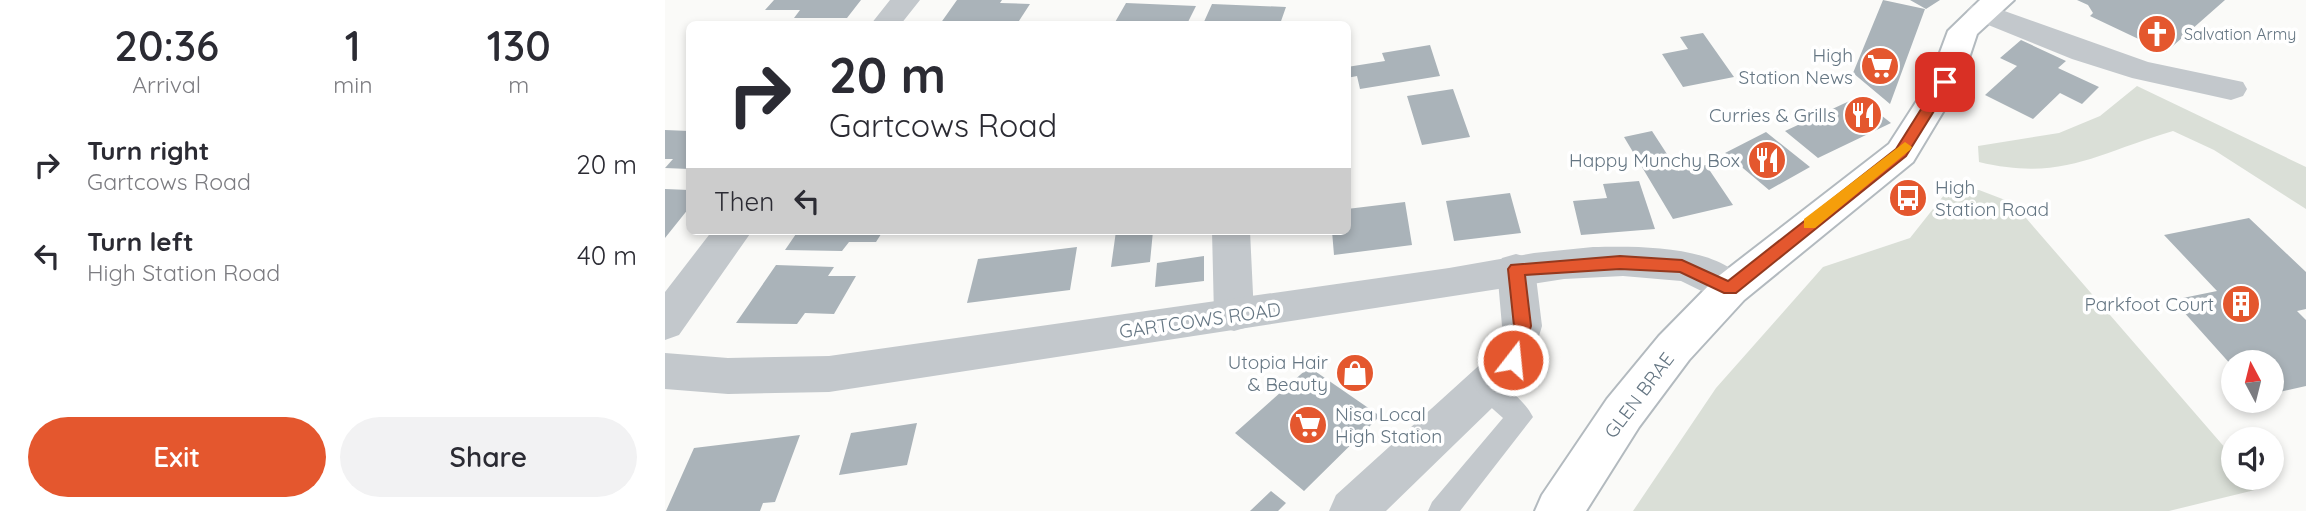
<!DOCTYPE html>
<html lang="en">
<head>
<meta charset="utf-8">
<style>
  body { margin:0; font-family:Quicksand,sans-serif; background:#f2f2f3; color:#2b2b33; height:100vh; display:flex; flex-direction:column; font-size:26px; white-space:nowrap }
  * { box-sizing:border-box; margin:0 }
  p { font-size:23px; color:#7c7c81 }
  .icon { flex:none; width:38px; height:38px; fill:none; stroke:currentColor; stroke-width:2; stroke-linecap:round; stroke-linejoin:round }
  .map { position:relative; flex:1; overflow:hidden }
  .side { display:flex; flex-direction:column; background:#fff; width:665px }
  .side>* { flex:none }
  .hud { position:absolute; left:21px; top:21px; width:665px; height:214px; border-radius:10px; box-shadow:0 4px 10px #0003; background:#fff; color:#2b2b33; overflow:hidden }
  .needle { width:46px; rotate:353deg }
  .fabs { position:absolute; left:1556px; top:350px; display:grid; gap:14px }
  .fabs a { display:grid; place-items:center; width:63px; height:63px; border-radius:50%; background:#fff; box-shadow:0 4px 10px #0003; font-size:35px }
  .pin { position:absolute; display:grid; place-items:center; width:60px; height:60px; color:#fff; margin:-30px; border-radius:14px; box-shadow:0 4px 10px #0006 }
  .me { position:absolute; width:77px; margin:-38px; rotate:16deg; stroke-linejoin:round; filter:drop-shadow(0 0 5px #0008) }
  .turn { display:flex; align-items:center; gap:24px; height:147px; padding:0 28px; font-size:32px }
  .turn .icon { width:91px; height:91px; stroke-width:2.5 }
  .turn b { display:block; font-size:49px; line-height:60px }
  .then { display:flex; align-items:center; height:66px; padding:0 28px; background:#0003; gap:14px; font-size:26px }
  .eta { display:flex; justify-content:space-evenly; align-items:center; height:119px; text-align:center }
  .eta b { font-size:42px; font-weight:600; line-height:49px }
  .action { display:flex; gap:14px; margin-top:auto; padding:14px 28px }
  .action a { flex:1; height:80px; border-radius:42px; background:#e4572e; color:#fff; font-size:28px; font-weight:600; line-height:80px; text-align:center }
  .action a+a { background:#f2f2f3; color:#2b2b33 }
  ul { padding:0; list-style:none }
  li { display:flex; align-items:center; gap:21px; height:91px; padding:0 28px }
  li div { flex:1 }
  li b { display:block; font-size:26px }
  li em { font-style:normal }
  main { display:flex; flex:1; min-height:0 }
  .map>svg:first-child { display:block }
</style>
</head>
<body>
<main>
<section class="side">
<div class="eta">
<div><b>20:36</b><p>Arrival</p></div>
<div><b>1</b><p>min</p></div>
<div><b>130</b><p>m</p></div>
</div>
<ul>
<li><svg class="icon" aria-label="right" viewBox="0 0 24 24"><path d="M7 20v-9h11M14 6l5 5-5 5"/></svg><div><b>Turn right</b><p>Gartcows Road</p></div><em>20 m</em></li>
<li><svg class="icon" aria-label="left" viewBox="0 0 24 24"><path d="M17 20v-9H6M10 6l-5 5 5 5"/></svg><div><b>Turn left</b><p>High Station Road</p></div><em>40 m</em></li>
</ul>
<div class="action"><a>Exit</a><a>Share</a></div>
</section>
<div class="map">
<svg width="1641" height="511" viewBox="0 0 1641 511">
  <rect width="100%" height="100%" fill="#fafaf8"/>
  <path fill="#dadfd7" d="M1472 86 1641 167V209L1549 150 1508 131C1432 153 1397 182 1314 162L1313 146 1394 133 1435 116Z
    M1283 190H1314L1348 203 1568 457V478H1586L1594 489 1504 511H968L1051 388 1158 267 1245 238Z"/>
  <path fill="#aab3b9" d="M109 0H196L182 18H129L135 10H100Z
    M292 0H337L335 3 365 4 352 24H275Z
    M1218 0 1260 9 1225 104 1188 73Z
    M1245 0H1275L1261 9Z
    M1412 0H1560L1501 52 1425 16 1428 13 1423 5Z
    M461 3 531 6 522 24H449Z
    M547 4 621 7 615 24H538Z
    M124 22H174L121 24Z
    M1038 33 1069 77 1018 87 997 54 1023 49 1015 37Z
    M1356 40 1401 61 1393 68 1434 87 1417 104 1395 93 1368 119 1320 95 1352 66 1335 58Z
    M765 45 775 76 695 89 692 76 682 78V67L720 61 717 53Z
    M788 89 805 137 757 145 742 96Z
    M1193 97 1226 123 1153 158 1120 131Z
    M0 130 24 131V169L0 168 8 159H0Z
    M987 131 1013 171 1041 165 1068 205 1008 219 959 137Z
    M1101 132 1145 167 1104 190 1060 153Z
    M974 181 990 229 916 235 908 201 942 198 938 184Z
    M0 189 24 190V208L0 238Z
    M845 193 856 233 789 241 781 201Z
    M740 202 747 245 669 255 667 231H682V209Z
    M1584 218 1641 272V309L1632 311 1641 320V386L1606 394V362H1568V367L1508 300 1552 291 1499 235Z
    M133 231H218L211 242H184L177 251 120 250Z
    M451 231H488L485 262 446 267Z
    M412 247 405 290 302 303 313 259Z
    M539 256V281L490 287 492 263Z
    M111 265 169 267 163 276H191L169 314 140 313 132 324 71 323Z
    M644 367 715 416 639 491 570 433Z
    M252 423 242 465 174 475 186 433Z
    M135 435 110 502 98 503 95 511H1L29 448Z
    M606 491 621 503 613 511H585Z"/>
  <g fill="none" stroke-linecap="round" stroke-linejoin="round">
    <defs>
      <path id="secondary" d="M1315 0H1349L1312 34 1296 82 1248 162 1079 300 1024 360 974 427 921 511H870L877 495 942 399 994 336 1051 278 1224 144 1264 82 1283 31Z"/>
    </defs>
    <use href="#secondary" stroke="#b3babf" stroke-width="4"/>
    <path fill="#c3c8cc" fill-rule="evenodd" d="M820 375C837 381 860 401 868 417L795 511H763L767 502 838 418 811 394 807 386 811 378Z"/>
    <path fill="#c3c8cc" fill-rule="evenodd" d="M225 0H255L236 24H206Z
      M1317 3 1483 62 1578 82 1582 89 1578 96 1566 100 1467 78 1407 59 1306 18 1302 12 1306 6Z
      M47 231H87L14 335 0 340V292Z
      M547 231H585L589 315 583 327 569 331 555 327 549 315Z
      M851 254 865 258 870 269 877 326 863 373 721 511H664L671 495 830 351 837 326 832 269 837 258Z"/>
    <path fill="#c3c8cc" fill-rule="evenodd" d="M928 247C972 246 1061 244 1085 289L1079 300 1065 305 1016 281 958 276 899 279 164 392 63 394 0 389V353L63 358 164 356 784 268 869 253Z"/>
    <use href="#secondary" fill="#fff" fill-rule="evenodd"/>
  </g>
  <path fill="#e4572e" stroke="#94391e" stroke-width="2" d="M1280 77 1287 82 1241 156 1071 293H1059L1015 272 955 269 860 275 866 326 854 365H842L839 360 849 326 843 269 846 265 955 256 1017 260 1063 281 1231 149 1275 79Z"/>
  <path fill="#f59e0b" d="M1240 142 1247 147 1245 150 1150 228H1139V219Z"/>
  <defs>
    <symbol id="church-disc" viewBox="-11 -11 22 22"><circle r="9.5" fill="#e4572e" stroke="#fff"/><path d="M-1.2-6h2.4v3.5h3.3v2.4h-3.3V6h-2.4V-.1h-3.3v-2.4h3.3Z" fill="#fff"/></symbol>
    <symbol id="supermarket-disc" viewBox="-11 -11 22 22"><circle r="9.5" fill="#e4572e" stroke="#fff"/><path d="M-6-5.5h2.5l.6 2H6L4.5 2H-2.5L-4.4-4H-6ZM-1.5 3.2a1.3 1.3 0 1 0 .1 0ZM3 3.2a1.3 1.3 0 1 0 .1 0Z" fill="#fff"/></symbol>
    <symbol id="restaurant-disc" viewBox="-11 -11 22 22"><circle r="9.5" fill="#e4572e" stroke="#fff"/><path d="M-5-6h1v4h1v-4h1v4h1v-4h1v5L-1.5 .5V6h-2V.5L-5-1ZM5-6V6H3V1.5H1.5Q1.5-4 5-6Z" fill="#fff"/></symbol>
    <symbol id="bus-disc" viewBox="-11 -11 22 22"><circle r="9.5" fill="#e4572e" stroke="#fff"/><path d="M-5-6H5V4H4V6H2V4H-2V6H-4V4H-5ZM-3.5-4V0h7V-4ZM-3.5 1.2v1.5H-2V1.2ZM2 1.2v1.5H3.5V1.2Z" fill="#fff"/></symbol>
    <symbol id="building-disc" viewBox="-11 -11 22 22"><circle r="9.5" fill="#e4572e" stroke="#fff"/><path d="M-4-6H4V6H1V3H-1V6H-4ZM-2.5-4.3h1.7v1.8h-1.7ZM.8-4.3h1.7v1.8H.8ZM-2.5-1h1.7V.8h-1.7ZM.8-1h1.7V.8H.8Z" fill="#fff"/></symbol>
    <symbol id="shop-disc" viewBox="-11 -11 22 22"><circle r="9.5" fill="#e4572e" stroke="#fff"/><path d="M-5-2.5h2.3a2.7 3.5 0 0 1 5.4 0H5L5.5 6h-11ZM-1.5-2.5h3a1.5 2.3 0 0 0-3 0Z" fill="#fff"/></symbol>
  </defs>
  <g fill-rule="evenodd">
    <use href="#church-disc" x="1470" y="12" width="44" height="44"/>
    <use href="#supermarket-disc" x="1193" y="44" width="44" height="44"/>
    <use href="#restaurant-disc" x="1176" y="93" width="44" height="44"/>
    <use href="#restaurant-disc" x="1080" y="138" width="44" height="44"/>
    <use href="#bus-disc" x="1221" y="176" width="44" height="44"/>
    <use href="#building-disc" x="1554" y="282" width="44" height="44"/>
    <use href="#shop-disc" x="668" y="351" width="44" height="44"/>
    <use href="#supermarket-disc" x="621" y="403" width="44" height="44"/>
  </g>
  <g text-anchor="middle" dominant-baseline="central" stroke-width="7" stroke-linejoin="round" paint-order="stroke">
    <g font-size="16" fill="#657683" stroke="#fff" text-anchor="start">
      <text x="1519" y="34">Salvation Army</text>
    </g>
    <g font-size="19" fill="#657683" stroke="#fff" text-anchor="end">
      <text x="1188" y="55">High<tspan x="1188" dy="22">Station News</tspan></text>
      <text x="1171" y="115">Curries &amp; Grills</text>
      <text x="1075" y="160">Happy Munchy Box</text>
      <text x="1270" y="187" text-anchor="start">High<tspan x="1270" dy="22">Station Road</tspan></text>
      <text x="1549" y="304">Parkfoot Court</text>
      <text x="663" y="362">Utopia Hair<tspan x="663" dy="22">&amp; Beauty</tspan></text>
      <text x="670" y="414" text-anchor="start">Nisa Local<tspan x="670" dy="22">High Station</tspan></text>
    </g>
    <g font-size="19" fill="#657683" stroke="#fff">
      <text transform="translate(535 320) rotate(-8)">GARTCOWS ROAD</text>
      <text transform="translate(974 395) rotate(-53)">GLEN BRAE</text>
    </g>
  </g>
</svg>
<div class="fabs">
<a><svg class="needle" viewBox="-14 -14 28 28"><path d="M0-13l5 13h-10z" fill="#e53935"/><path d="M0 13l5-13h-10z" fill="#7c7c81"/></svg></a>
<a><svg class="icon" aria-label="sound" viewBox="0 0 24 24"><path d="M4 9h4l5-4v14l-5-4H4zM17 9q2 3 0 6"/></svg></a>
</div>
<div class="pin" style="left:1280px;top:82px;background:#d93025"><svg class="icon" aria-label="arrive" viewBox="0 0 24 24"><path d="M6 21V4h12l-3 4 3 4H6"/></svg></div>
<svg class="me" style="left:848px;top:360px" viewBox="-20 -20 40 40"><circle r="17" fill="#e4572e" stroke="#fff" stroke-width="3"/><path d="M0-11L8 9 0 5-8 9z" fill="#fff"/></svg>
<div class="hud">
<div class="turn"><svg class="icon" aria-label="right" viewBox="0 0 24 24"><path d="M7 20v-9h11M14 6l5 5-5 5"/></svg><div><b>20 m</b>Gartcows Road</div></div>
<div class="then">Then<svg class="icon" aria-label="left" viewBox="0 0 24 24"><path d="M17 20v-9H6M10 6l-5 5 5 5"/></svg></div>
</div>
</div>
</main>
</body>
</html>
